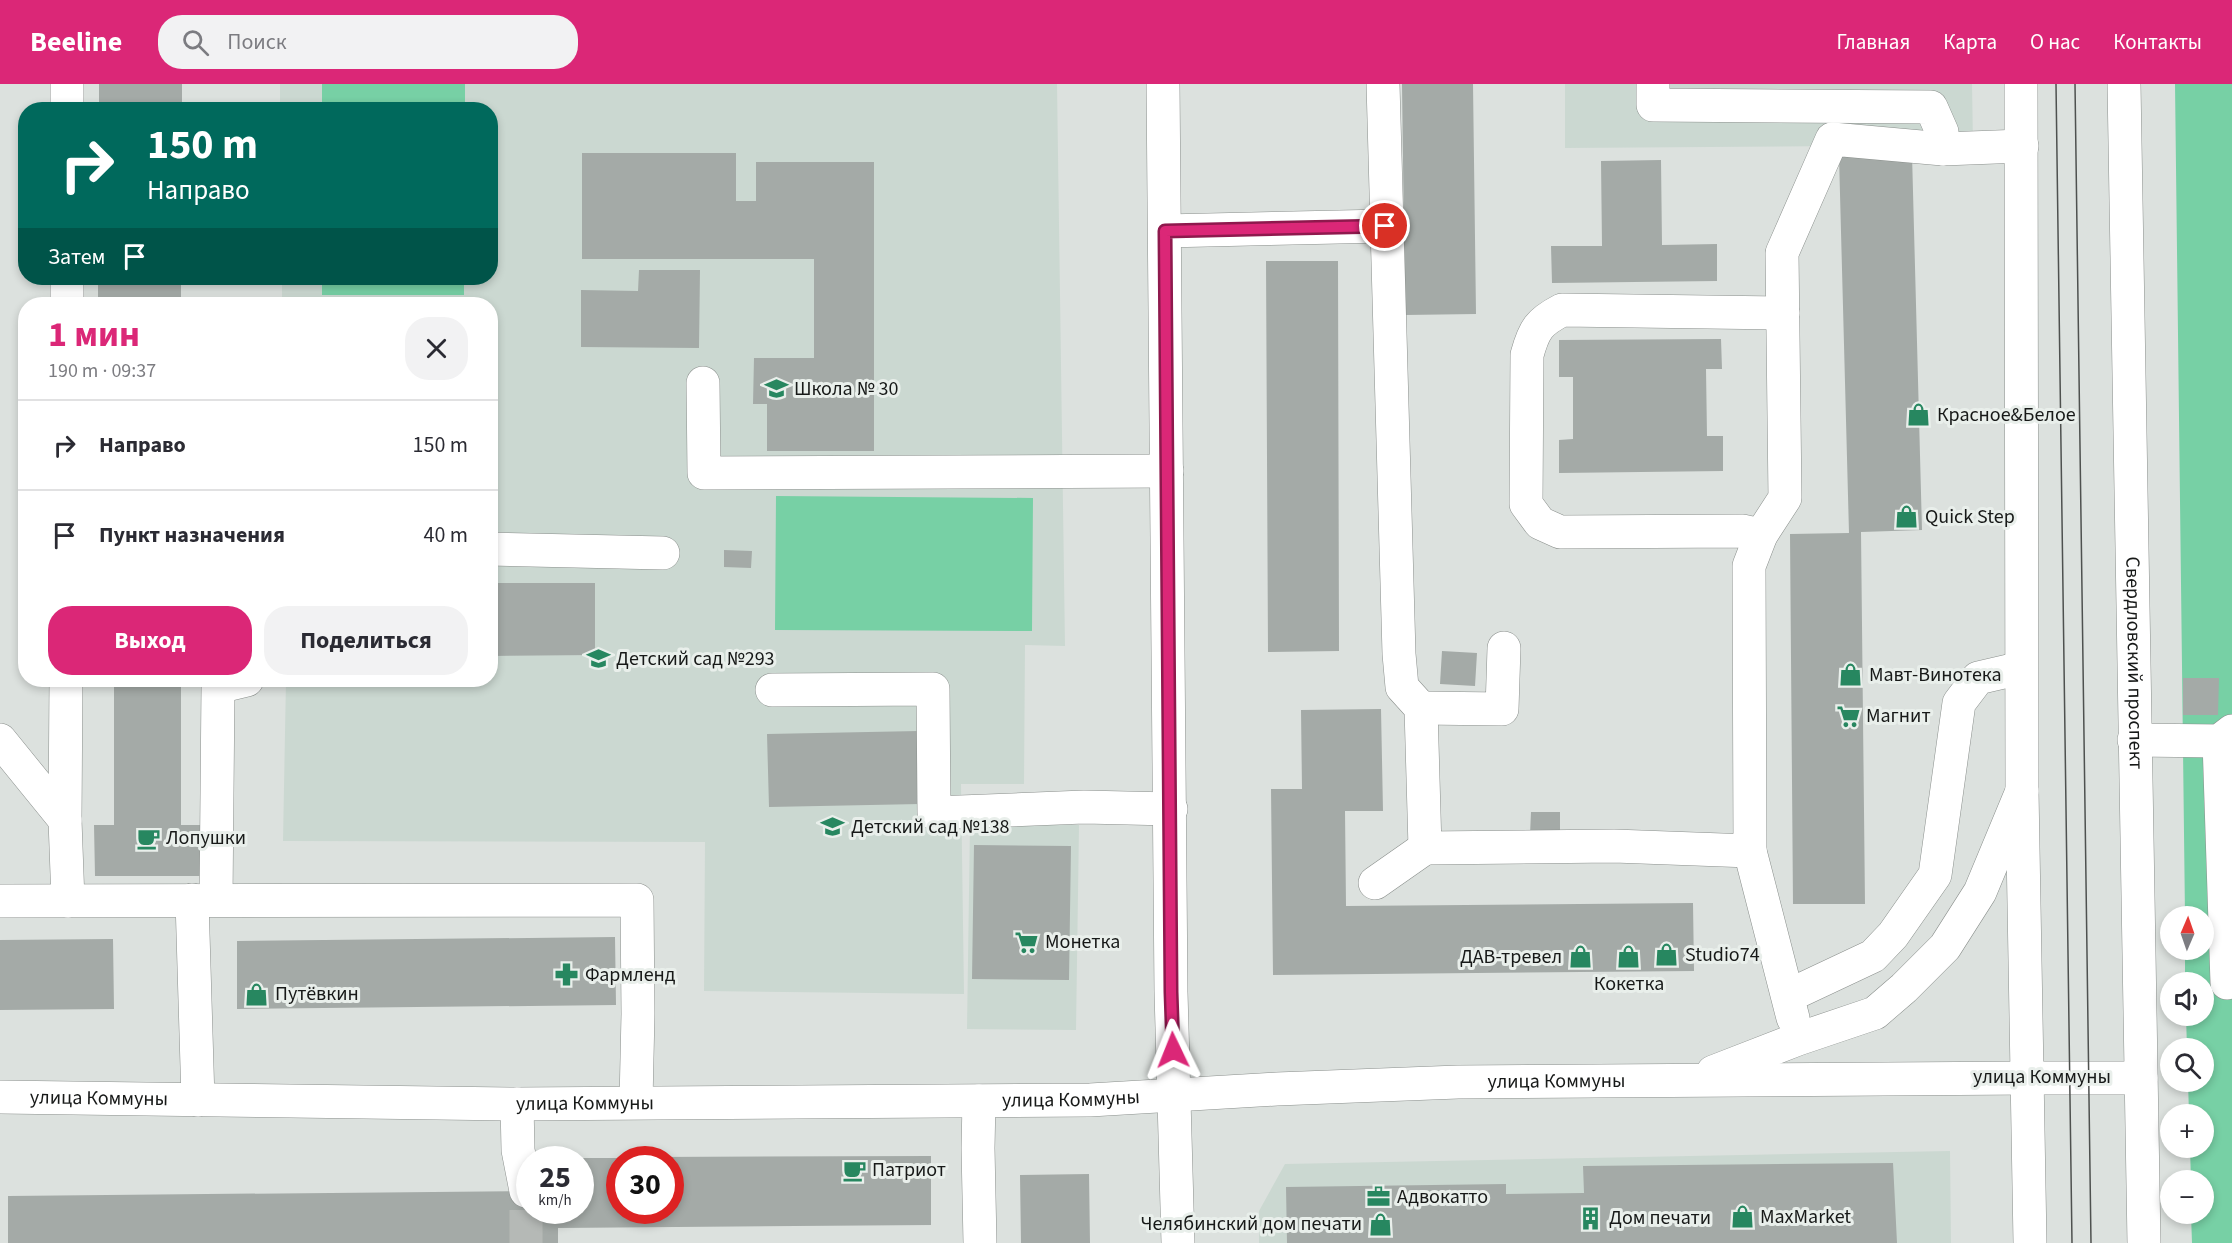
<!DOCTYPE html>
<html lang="ru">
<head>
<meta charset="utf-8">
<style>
  body { margin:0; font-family:"Source Sans 3",sans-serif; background:#f2f2f3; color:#2b2b33; height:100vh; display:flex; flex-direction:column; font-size:22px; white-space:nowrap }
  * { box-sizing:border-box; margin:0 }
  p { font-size:20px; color:#7c7c81 }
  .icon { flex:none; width:33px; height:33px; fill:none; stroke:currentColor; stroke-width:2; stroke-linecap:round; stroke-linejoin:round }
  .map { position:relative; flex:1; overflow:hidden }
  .panel { position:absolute; left:18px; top:213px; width:480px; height:390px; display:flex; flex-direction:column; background:#fff; border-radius:24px; box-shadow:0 3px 9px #0003 }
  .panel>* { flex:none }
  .top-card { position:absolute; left:18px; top:18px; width:480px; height:183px; border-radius:24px; box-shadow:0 3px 9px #0003; background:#00695c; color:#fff; overflow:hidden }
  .needle { width:39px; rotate:2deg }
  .fabs { position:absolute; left:2160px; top:822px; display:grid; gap:12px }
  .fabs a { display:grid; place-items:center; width:54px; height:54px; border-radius:50%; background:#fff; box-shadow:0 3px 9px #0003; font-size:30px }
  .speed { position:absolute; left:516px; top:1062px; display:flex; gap:12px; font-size:30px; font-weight:700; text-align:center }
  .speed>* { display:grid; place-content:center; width:78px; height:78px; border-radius:50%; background:#fff; box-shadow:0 3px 9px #0003; line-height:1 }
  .speed small { font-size:15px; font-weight:400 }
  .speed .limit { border:9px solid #d22; background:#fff; color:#111 }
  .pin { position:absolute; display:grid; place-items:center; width:51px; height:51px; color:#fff; margin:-26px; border:3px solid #fff; border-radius:50%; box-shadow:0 2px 6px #0007 }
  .me { position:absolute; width:66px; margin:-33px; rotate:358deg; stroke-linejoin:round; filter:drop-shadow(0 0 4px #0008) }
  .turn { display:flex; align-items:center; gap:21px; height:126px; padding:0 30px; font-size:27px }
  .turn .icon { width:78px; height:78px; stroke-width:2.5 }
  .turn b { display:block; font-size:42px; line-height:51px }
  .then { display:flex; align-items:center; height:57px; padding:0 30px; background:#0003; gap:12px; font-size:22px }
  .round { display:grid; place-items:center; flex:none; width:63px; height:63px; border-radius:24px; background:#f2f2f3 }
  .overview { display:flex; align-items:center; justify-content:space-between; height:102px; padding:0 30px }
  h1 { font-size:36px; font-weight:700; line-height:45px; color:#db2777 }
  .action { display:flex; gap:12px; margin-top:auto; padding:12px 30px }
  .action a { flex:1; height:69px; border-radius:24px; background:#db2777; color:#fff; font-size:24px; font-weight:700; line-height:69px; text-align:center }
  .action a+a { background:#f2f2f3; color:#2b2b33 }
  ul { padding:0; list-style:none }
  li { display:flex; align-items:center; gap:18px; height:90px; padding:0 30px; border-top:2px solid #e1e1e2 }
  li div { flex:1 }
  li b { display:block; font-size:22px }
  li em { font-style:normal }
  header { display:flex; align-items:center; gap:36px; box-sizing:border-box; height:84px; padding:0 30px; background:#db2777; color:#fff }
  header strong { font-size:28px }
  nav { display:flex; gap:33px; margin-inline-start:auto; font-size:21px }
  .search { width:420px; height:54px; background:#f2f2f3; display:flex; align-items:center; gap:15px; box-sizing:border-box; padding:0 21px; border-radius:24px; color:#7c7c81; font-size:22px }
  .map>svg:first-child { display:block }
</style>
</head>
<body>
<header>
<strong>Beeline</strong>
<div class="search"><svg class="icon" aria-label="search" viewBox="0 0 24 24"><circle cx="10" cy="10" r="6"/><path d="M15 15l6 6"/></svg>Поиск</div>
<nav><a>Главная</a><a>Карта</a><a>О нас</a><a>Контакты</a></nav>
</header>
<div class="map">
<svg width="2232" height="1159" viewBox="0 0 2232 1159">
  <rect width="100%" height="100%" fill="#dce1de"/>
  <path fill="#cbd8d1" d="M280 0H1057L1065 562 1025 561 1024 700H961L964 910 704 907 705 758 283 757 286 596H490V220H282V194H490V26L280 25Z
    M1565 0H1972L1973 61 1565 64Z
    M970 740 1079 741 1076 946 967 945Z
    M1950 1067 1951 1159H1259V1127L1285 1080Z"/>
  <path fill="#77d0a5" d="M322 0H465V25H322Z
    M2175 0H2232V1159H2192L2191 1130H2204V1096H2191L2190 1064H2204V1030H2189L2188 998H2204V964H2187L2186 932H2204V898H2185V866H2204V832H2185Z
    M322 194H464V211H322Z
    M776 412 1033 414 1032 547 775 546Z"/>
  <path fill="#a4aaa7" d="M99 0H182V26H99Z
    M1402 0H1473L1476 230 1405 231Z
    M582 69H736V117H756V78H874V367H767V320H753L754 274H814V175H582Z
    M1912 70 1922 446 1861 448 1865 820H1793L1790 450 1849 449 1839 72Z
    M1661 76 1662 161 1717 160V197L1552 199 1551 162H1602L1601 77Z
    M1266 177H1338L1339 567 1268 568Z
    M639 186H700L699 264 581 263V206L638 207Z
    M98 194H181V220H98Z
    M1721 255 1722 285H1706L1707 352H1723V387L1559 389V356L1573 355V293H1559V256Z
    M724 466 752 467 751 484 724 483Z
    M490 499H595V571L490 572Z
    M1442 567 1477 569 1475 602 1440 600Z
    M2183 594H2219L2218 631H2183Z
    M114 596H181V741H200V792H95L94 741H114Z
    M1381 625 1383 727H1345L1346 822 1693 819 1694 887 1273 891 1271 705H1302L1301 626Z
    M919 647 920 720 769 723 767 650Z
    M1531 728H1560V752L1530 751Z
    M974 761 1071 762 1069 896 972 895Z
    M615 853 616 921 237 925V857Z
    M113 855 114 925 0 926V856Z
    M931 1072V1141L558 1144V1159H8V1112L530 1107V1126H580V1074H620V1126H670V1076H652V1073Z
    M1893 1079 1897 1159H1287L1286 1103 1506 1100V1110L1584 1109 1583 1082Z
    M1089 1090 1090 1159H1021L1020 1091Z"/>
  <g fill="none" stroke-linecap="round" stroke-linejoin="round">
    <path stroke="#b5b9b6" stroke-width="33" stroke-dasharray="33 16" stroke-linecap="butt" d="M526 1159V1107"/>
    <defs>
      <g id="minor">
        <path d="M67 0V26"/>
        <path d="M1163 0 1171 908 1178 1159"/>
        <path d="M1383 0 1399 570 1402 603 1421 624 1425 764 1614 762 1750 767 1749 482 1761 451 1785 414 1782 169 1832 55 1943 65 2022 62"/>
        <path d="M1653 0V21L1931 23 1942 48 1943 65"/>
        <path d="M1165 147 1385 142"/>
        <path d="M67 194V220"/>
        <path d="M703 299 704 389 1167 387"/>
        <path d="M1761 451 1743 447 1560 448 1540 439 1526 420 1527 271C1534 245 1539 238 1562 226L1783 229"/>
        <path d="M490 465 663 469"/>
        <path d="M66 596 65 736 68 817"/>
        <path d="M772 606 933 605 934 729 1084 723 1171 725"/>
        <path d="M1421 624 1502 625 1504 564"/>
        <path d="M0 656 65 736"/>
        <path d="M2134 656 2219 657 2232 647"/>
        <path d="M2219 657 2227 899"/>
        <path d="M1750 767 1793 934"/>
        <path d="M1375 799 1425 764"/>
        <path d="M192 816 198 1016"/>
        <path d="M216 816 218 603 247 596"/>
        <path d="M0 817 637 816 638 930 636 1018"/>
        <path d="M1788 912 1873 872 1893 851 1935 791 1959 619 1978 594 2021 584"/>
        <path d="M1713 988 1798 955 1875 929 1904 904 1945 863 1980 808 2022 707"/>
        <path id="s1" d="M0 1013 517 1020 1090 1016 1277 1005 1458 998 2029 994"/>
        <path d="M979 1017 978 1064 980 1159"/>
        <path d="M517 1020 518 1066 526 1107"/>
      </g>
      <g id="major">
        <path d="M2021 0 2022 707 2030 1159"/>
        <path id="s2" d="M2124 0 2144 1159"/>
        <path d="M2029 994H2141"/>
      </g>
    </defs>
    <use href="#minor" stroke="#8a8f8c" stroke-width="34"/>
    <use href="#major" stroke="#8a8f8c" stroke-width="34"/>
    <use href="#minor" stroke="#fff" stroke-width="33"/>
    <use href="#major" stroke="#fff" stroke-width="33"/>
    <path stroke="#4e514f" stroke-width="1.5" d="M2056 0 2072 1159
      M2075 0 2091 1159"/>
  </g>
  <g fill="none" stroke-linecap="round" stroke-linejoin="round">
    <defs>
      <path id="route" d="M1173 966 1171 908 1165 147 1385 142"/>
    </defs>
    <use href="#route" stroke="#8e194d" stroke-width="15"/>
    <use href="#route" stroke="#db2777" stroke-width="10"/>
  </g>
  <defs>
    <symbol id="school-bare" viewBox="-9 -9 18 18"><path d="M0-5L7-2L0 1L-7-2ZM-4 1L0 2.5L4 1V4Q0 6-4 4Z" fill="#278760" stroke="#e9efeb" stroke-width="2.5" paint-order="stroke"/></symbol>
    <symbol id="shop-bare" viewBox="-9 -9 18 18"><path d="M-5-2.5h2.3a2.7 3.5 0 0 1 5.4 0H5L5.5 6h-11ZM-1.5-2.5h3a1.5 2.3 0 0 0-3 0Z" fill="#278760" stroke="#e9efeb" stroke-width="2.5" paint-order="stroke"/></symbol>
    <symbol id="supermarket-bare" viewBox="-9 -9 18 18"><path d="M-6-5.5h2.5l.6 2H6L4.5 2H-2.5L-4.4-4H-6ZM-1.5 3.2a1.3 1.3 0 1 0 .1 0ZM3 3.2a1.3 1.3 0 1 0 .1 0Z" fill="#278760" stroke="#e9efeb" stroke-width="2.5" paint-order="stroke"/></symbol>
    <symbol id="cafe-bare" viewBox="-9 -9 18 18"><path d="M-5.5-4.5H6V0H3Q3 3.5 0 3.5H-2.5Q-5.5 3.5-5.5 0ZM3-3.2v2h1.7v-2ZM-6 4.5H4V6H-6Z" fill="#278760" stroke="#e9efeb" stroke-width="2.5" paint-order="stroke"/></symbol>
    <symbol id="pharmacy-bare" viewBox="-9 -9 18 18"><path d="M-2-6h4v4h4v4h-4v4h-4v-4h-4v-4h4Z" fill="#278760" stroke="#e9efeb" stroke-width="2.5" paint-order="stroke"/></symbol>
    <symbol id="office-bare" viewBox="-9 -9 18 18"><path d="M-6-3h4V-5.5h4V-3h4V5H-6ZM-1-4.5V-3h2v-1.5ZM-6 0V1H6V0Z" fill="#278760" stroke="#e9efeb" stroke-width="2.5" paint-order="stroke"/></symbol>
    <symbol id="building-bare" viewBox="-9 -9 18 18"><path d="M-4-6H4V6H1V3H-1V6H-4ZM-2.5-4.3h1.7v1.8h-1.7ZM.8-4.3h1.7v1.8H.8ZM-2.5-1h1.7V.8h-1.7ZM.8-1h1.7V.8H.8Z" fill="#278760" stroke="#e9efeb" stroke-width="2.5" paint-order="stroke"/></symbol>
  </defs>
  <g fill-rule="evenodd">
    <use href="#school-bare" x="760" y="288" width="33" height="33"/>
    <use href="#shop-bare" x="1902" y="314" width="33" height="33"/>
    <use href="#shop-bare" x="1890" y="416" width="33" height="33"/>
    <use href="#school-bare" x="582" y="558" width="33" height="33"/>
    <use href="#shop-bare" x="1834" y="574" width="33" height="33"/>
    <use href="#supermarket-bare" x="1832" y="616" width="33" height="33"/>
    <use href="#school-bare" x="816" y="726" width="33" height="33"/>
    <use href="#cafe-bare" x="132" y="738" width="33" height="33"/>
    <use href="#supermarket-bare" x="1010" y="842" width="33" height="33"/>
    <use href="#shop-bare" x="1650" y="854" width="33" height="33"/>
    <use href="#shop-bare" x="1612" y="856" width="33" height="33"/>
    <use href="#shop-bare" x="1564" y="856" width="33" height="33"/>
    <use href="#pharmacy-bare" x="550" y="874" width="33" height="33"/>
    <use href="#shop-bare" x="240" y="894" width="33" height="33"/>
    <use href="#cafe-bare" x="838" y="1070" width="33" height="33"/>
    <use href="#office-bare" x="1362" y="1096" width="33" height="33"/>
    <use href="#shop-bare" x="1726" y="1116" width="33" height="33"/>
    <use href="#building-bare" x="1574" y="1118" width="33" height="33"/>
    <use href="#shop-bare" x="1364" y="1124" width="33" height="33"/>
  </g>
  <g text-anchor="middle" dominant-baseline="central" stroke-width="6" stroke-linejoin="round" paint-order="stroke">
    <g font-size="20" fill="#171918" stroke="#e9efeb" text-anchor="start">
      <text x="794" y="305">Школа № 30</text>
      <text x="1937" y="331">Красное&amp;Белое</text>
      <text x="1925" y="433">Quick Step</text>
      <text x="616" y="575">Детский сад №293</text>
      <text x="1869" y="591">Мавт-Винотека</text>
      <text x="1866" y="632">Магнит</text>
      <text x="851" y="743">Детский сад №138</text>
      <text x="166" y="754">Лопушки</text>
      <text x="1045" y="858">Монетка</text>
      <text x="1685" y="871">Studio74</text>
      <text x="1562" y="873" text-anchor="end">ДАВ-тревел</text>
      <text x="585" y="891">Фармленд</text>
      <text x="1629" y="900" text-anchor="middle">Кокетка</text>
      <text x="275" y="910">Путёвкин</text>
      <text x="872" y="1086">Патриот</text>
      <text x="1397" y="1113">Адвокатто</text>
      <text x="1760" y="1133">MaxMarket</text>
      <text x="1609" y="1134">Дом печати</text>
      <text x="1362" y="1140" text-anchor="end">Челябинский дом печати</text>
    </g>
    <g font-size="20" fill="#171918" stroke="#e9efeb">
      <text stroke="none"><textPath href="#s2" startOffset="579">Свердловский проспект</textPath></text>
      <text x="2042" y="993">улица Коммуны</text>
      <text stroke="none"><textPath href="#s1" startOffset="1557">улица Коммуны</textPath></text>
      <text stroke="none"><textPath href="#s1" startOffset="99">улица Коммуны</textPath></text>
      <text stroke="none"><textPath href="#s1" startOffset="1071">улица Коммуны</textPath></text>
      <text stroke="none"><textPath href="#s1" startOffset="585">улица Коммуны</textPath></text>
    </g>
  </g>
</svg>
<div class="fabs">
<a><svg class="needle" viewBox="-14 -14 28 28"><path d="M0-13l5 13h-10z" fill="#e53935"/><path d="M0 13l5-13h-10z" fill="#7c7c81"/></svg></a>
<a><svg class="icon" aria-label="sound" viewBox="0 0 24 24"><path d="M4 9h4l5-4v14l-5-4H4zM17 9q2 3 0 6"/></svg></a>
<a><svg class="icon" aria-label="search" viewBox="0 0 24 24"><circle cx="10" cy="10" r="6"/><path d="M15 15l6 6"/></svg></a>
<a>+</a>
<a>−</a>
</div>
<div class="speed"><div>25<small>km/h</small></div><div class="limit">30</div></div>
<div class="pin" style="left:1385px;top:142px;background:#d93025"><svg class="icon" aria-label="arrive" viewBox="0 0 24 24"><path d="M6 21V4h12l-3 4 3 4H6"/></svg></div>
<svg class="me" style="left:1173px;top:966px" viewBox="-20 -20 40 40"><path d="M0-17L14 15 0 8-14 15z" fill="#db2777" stroke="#fff" stroke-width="4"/></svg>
<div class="top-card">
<div class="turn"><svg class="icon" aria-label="right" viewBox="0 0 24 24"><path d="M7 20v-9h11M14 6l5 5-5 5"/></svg><div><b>150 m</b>Направо</div></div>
<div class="then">Затем<svg class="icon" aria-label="arrive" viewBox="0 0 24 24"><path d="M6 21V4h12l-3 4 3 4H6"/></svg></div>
</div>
<section class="panel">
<div class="overview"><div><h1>1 мин</h1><p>190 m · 09:37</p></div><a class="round"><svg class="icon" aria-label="close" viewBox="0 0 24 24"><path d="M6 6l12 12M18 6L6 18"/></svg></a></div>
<ul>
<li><svg class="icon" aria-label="right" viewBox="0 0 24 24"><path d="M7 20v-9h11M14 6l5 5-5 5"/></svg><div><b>Направо</b></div><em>150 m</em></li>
<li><svg class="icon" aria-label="arrive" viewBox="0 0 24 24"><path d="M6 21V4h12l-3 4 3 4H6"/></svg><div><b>Пункт назначения</b></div><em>40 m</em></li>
</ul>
<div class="action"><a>Выход</a><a>Поделиться</a></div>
</section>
</div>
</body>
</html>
